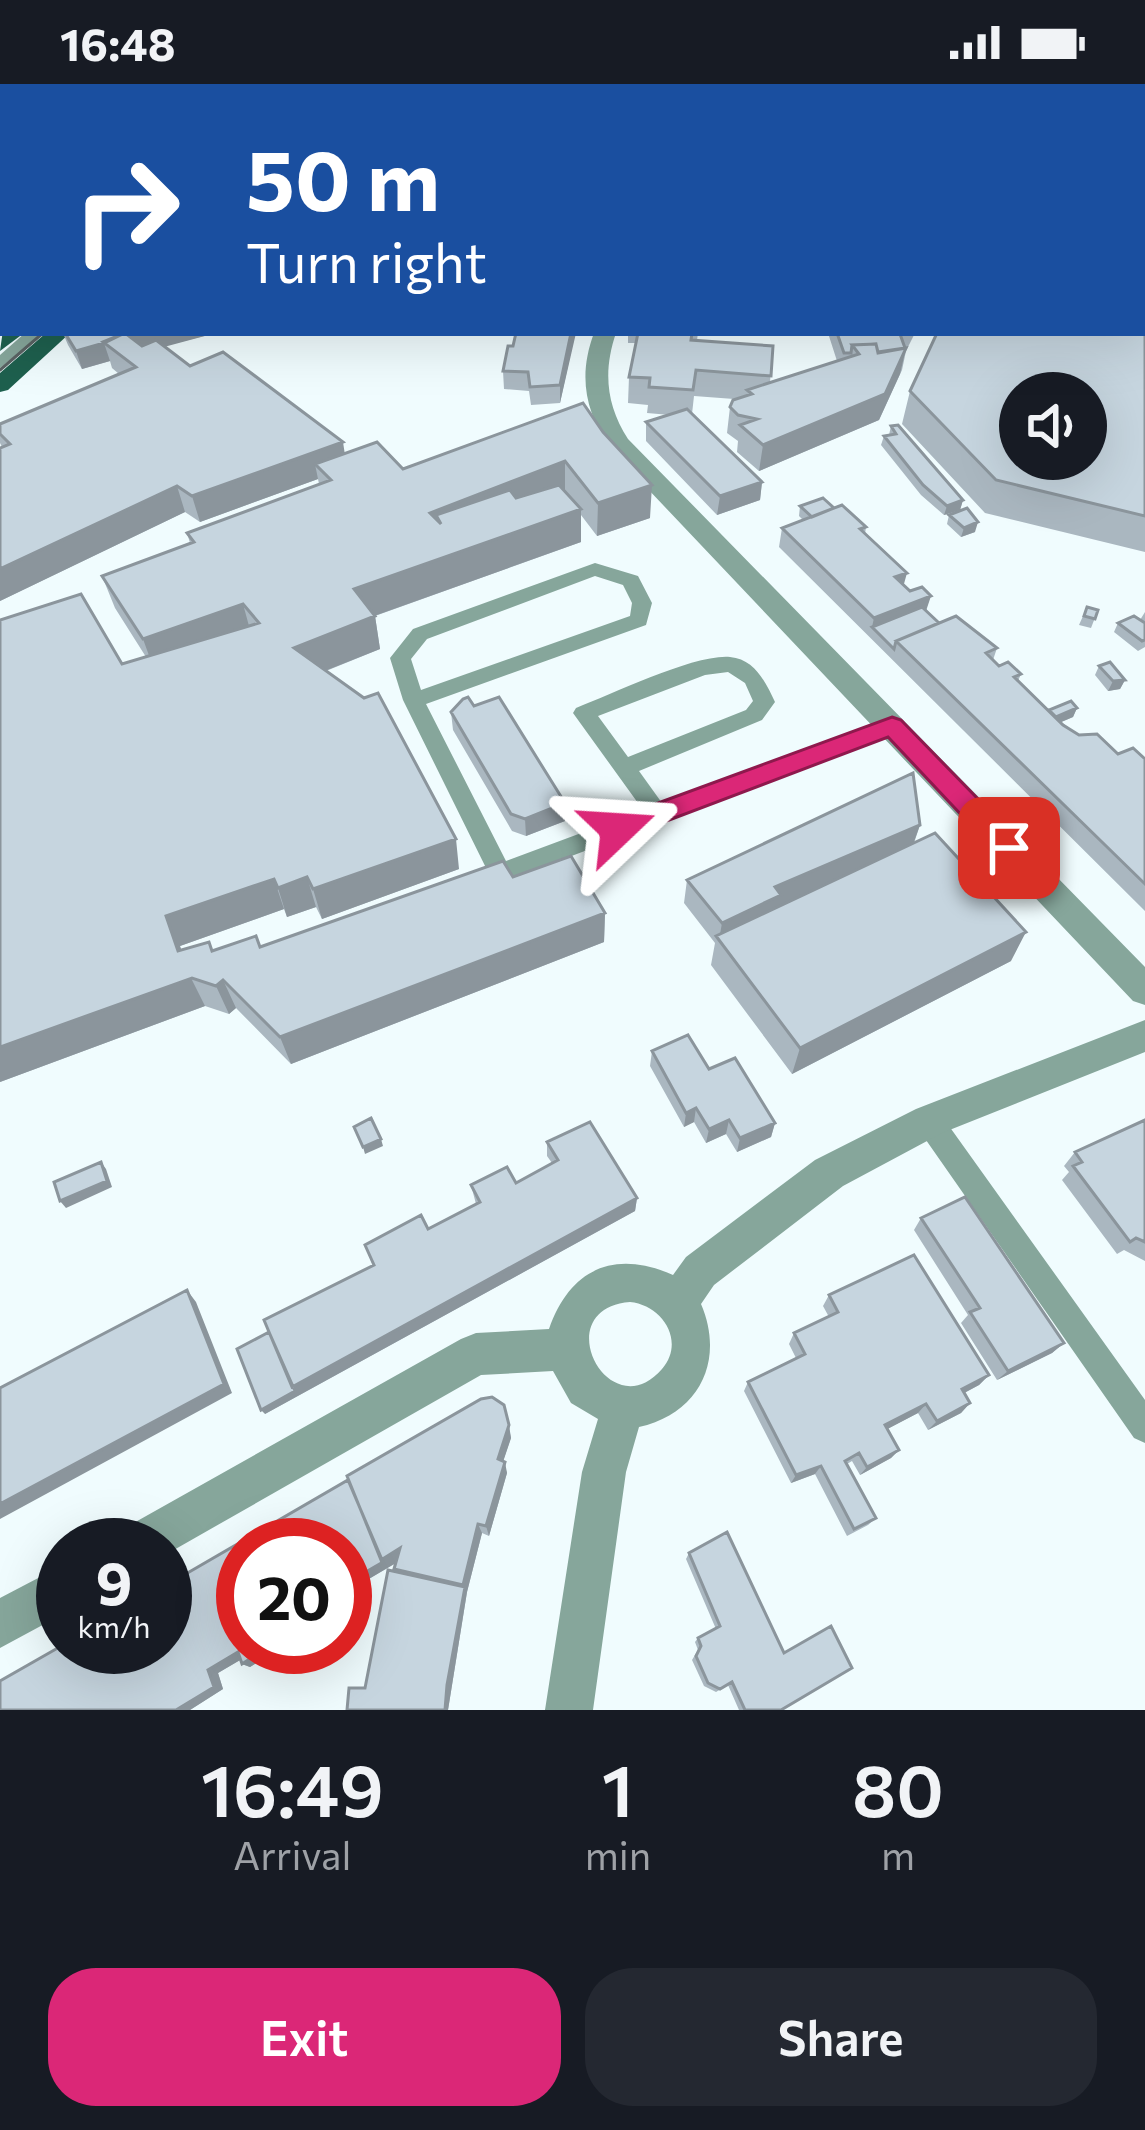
<!DOCTYPE html>
<html lang="en">
<head>
<meta charset="utf-8">
<style>
  body { margin:0; font-family:Commissioner,sans-serif; background:#242831; color:#f1f3f6; height:100vh; display:flex; flex-direction:column; font-size:45px; white-space:nowrap }
  * { box-sizing:border-box; margin:0 }
  p { font-size:39px; color:#9ea1a6 }
  .icon { flex:none; width:66px; height:66px; fill:none; stroke:currentColor; stroke-width:2; stroke-linecap:round; stroke-linejoin:round }
  .map { position:relative; height:1626px; overflow:hidden }
  .details { display:flex; flex-direction:column; background:#171b24; flex:1 }
  .details>* { flex:none }
  .top-card { position:absolute; left:0px; top:0px; width:1146px; height:252px; box-shadow:0 12px 48px #0002; background:#1a4fa0; color:#fff; overflow:hidden }
  .tools { position:absolute; left:999px; top:288px; display:grid; gap:24px }
  .tools a { display:grid; place-items:center; width:108px; height:108px; border-radius:50%; background:#171b24; box-shadow:0 12px 48px #0002; font-size:60px }
  .speed { position:absolute; left:36px; top:1434px; display:flex; gap:24px; font-size:60px; font-weight:700; text-align:center }
  .speed>* { display:grid; place-content:center; width:156px; height:156px; border-radius:50%; background:#171b24; box-shadow:0 12px 48px #0002; line-height:1 }
  .speed small { font-size:30px; font-weight:400 }
  .speed .limit { border:18px solid #d22; background:#fff; color:#111 }
  .pin { position:absolute; display:grid; place-items:center; width:102px; height:102px; color:#fff; margin:-51px; border-radius:24px; box-shadow:0 6px 18px #0006 }
  .me { position:absolute; width:132px; margin:-66px; rotate:70deg; stroke-linejoin:round; filter:drop-shadow(0 0 9px #0008) }
  .turn { display:flex; align-items:center; gap:42px; height:252px; padding:0 48px; font-size:54px }
  .turn .icon { width:156px; height:156px; stroke-width:2.5 }
  .turn b { display:block; font-size:84px; line-height:102px }
  .eta { display:flex; justify-content:space-evenly; align-items:center; height:204px; text-align:center }
  .eta b { font-size:72px; font-weight:600; line-height:84px }
  .cta { display:flex; gap:24px; margin-top:auto; padding:24px 48px }
  .cta a { flex:1; height:138px; border-radius:48px; background:#db2777; color:#fff; font-size:48px; font-weight:600; line-height:138px; text-align:center }
  .cta a+a { background:#242831; color:#f1f3f6 }
  .status { display:flex; justify-content:space-between; align-items:center; height:84px; padding:0 60px; background:#171b24; direction:ltr }
  .status svg { height:33px; fill:currentColor }
  .map>svg:first-child { display:block }
</style>
</head>
<body>
<div class="status"><b>16:48</b><svg viewBox="0 0 49 12"><path d="M0 12V9h3v3zM5 12V6h3v6zM10 12V3h3v9zM15 12V0h3v12zM26 1h20v11H26zM47 4h2v5h-2z"/></svg></div>
<div class="map">
<svg width="1145" height="1626" viewBox="0 0 1145 1626">
  <rect width="100%" height="100%" fill="#f0fcfe"/>
  <g fill="none" stroke-linecap="round" stroke-linejoin="round">
    <path fill="#86a69b" fill-rule="evenodd" d="M25 249H43L0 284V271Z
      M595 479 638 492 652 519 646 541 426 620 506 777 643 726 573 629 576 624C613 610 694 570 730 573 755 575 766 599 775 618L762 636 639 687 662 719 884 636H900L903 642 900 648 508 796H492L403 616 390 574 413 545ZM595 492 623 501 632 519 630 532 421 606 411 575 427 555ZM728 588 745 599 753 617 746 626 628 673 598 632 705 591Z
      M929 1025 939 1028 1145 1316V1359L1134 1354 919 1046 915 1037 919 1028Z"/>
    <path fill="#86a69b" fill-rule="evenodd" d="M592 0H616L590 3Z
      M898 0H917L896 3Z
      M594 249H616C603 287 606 321 628 355L1145 883V921L1133 917 610 365C585 327 578 292 594 249Z
      M1145 936V968L942 1049 843 1102 714 1201 701 1220C725 1276 700 1329 639 1343L626 1388 593 1626H545L582 1388 598 1335 571 1319 553 1287 481 1291 165 1471V1461H116L123 1445 461 1255 476 1249 549 1245C570 1185 614 1165 673 1191L686 1173 815 1076 916 1025ZM630 1218C662 1221 686 1257 662 1285 609 1346 546 1225 630 1218Z
      M63 1481V1530L0 1564V1514Z"/>
    <path fill="#86a69b" fill-rule="evenodd" d="M17 0H40L42 3H19Z"/>
    <path fill="#1e604e" fill-rule="evenodd" d="M339 0H360L337 3Z
      M413 0H433L411 3Z
      M3 246V249H24L0 267Z
      M46 249H70L8 306 0 308V289Z"/>
    <path stroke="#5a6263" stroke-width="3" d="M35 0 42 3
      M377 3 382 0
      M0 286 43 249"/>
  </g>
  <path fill="#aab7c0" d="M61 0H243L244 3H68Z
    M1145 230V468L985 429 902 340 910 307Z
    M63 249H216L164 262 190 282 345 370 403 385 583 319 650 434 597 452 581 431V458L375 532 380 565 326 587 459 785 322 835 316 823 287 833 284 825 180 862 181 866 209 858 213 867 260 863 513 793 605 829 604 858 291 980 236 924 229 930 205 922 0 998 122 580 146 573 115 524 102 492 190 459 187 449 319 400 318 395 200 438 185 428 0 517V364L2 363 0 359V340L119 290 112 284 110 277 82 285 68 261Z
    M628 249H698L697 256 773 262 770 298 837 277 828 249H915L906 267 902 286 879 336 759 387 737 368 738 357 727 349 730 323 734 315 694 312 692 330 762 398 760 416 717 431 646 357V338L670 331 647 329 648 321 628 319 629 293 636 259H628Z
    M574 254 560 319 531 321 529 307 504 305 503 287 513 262Z
    M891 342 963 416 960 426 944 431 921 411 881 361 884 352 889 351Z
    M800 422 834 424 866 443 865 450 904 502 939 539 997 564 993 576 999 582 1021 590 1018 597 1049 626 1077 624 1073 633 1061 638 1079 651 1118 670 1145 675V827L779 463 782 444 803 436 799 432Z
    M949 431 975 448 961 453 947 440Z
    M1087 523 1098 526 1091 544 1079 541Z
    M1145 528V563L1138 567 1114 548 1118 539 1140 536Z
    M1099 582 1125 596 1120 605 1108 607 1095 591Z
    M474 622 565 719V737L526 752 512 747 453 646 451 628Z
    M920 741 914 759 1011 877 792 990 711 881 715 859 684 819 687 796Z
    M652 967 709 985 775 1039 771 1053 737 1068 726 1050 706 1059 694 1038 684 1043 650 982Z
    M1145 1036V1177L1124 1166 1117 1170 1062 1096 1069 1088 1064 1082 1075 1068Z
    M547 1058 637 1114 635 1127 265 1330 269 1248 373 1182 365 1161 428 1145 476 1120 471 1101 516 1099 552 1079 547 1072Z
    M921 1134 1064 1259 1052 1269 997 1296 961 1239 968 1231 914 1146Z
    M829 1211 989 1291 979 1301 964 1309 970 1319 961 1329 928 1346 918 1329 887 1345 899 1366 891 1374 860 1391 852 1377 847 1380 876 1434 868 1441 847 1452 815 1390 791 1399 744 1307 748 1298 796 1274 789 1260 794 1249 829 1233 823 1222Z
    M492 1313 504 1321 511 1354 503 1377 507 1389 489 1452 482 1449 467 1508 448 1626H347L349 1604H365L388 1486 397 1488 394 1485 396 1479 345 1509V1461H243V1563H282L250 1583 242 1580 240 1576 218 1589 223 1605 190 1626H0V1597L63 1561V1563H165V1502L348 1396 347 1392 481 1315Z
    M689 1469 781 1626H739L728 1601 716 1608 704 1602 692 1576 698 1566 695 1558 698 1554 716 1545 686 1475Z"/>
  <path fill="#8b959c" d="M153 0H223V3H151V1Z
    M481 0H519L515 3H477Z
    M3 93V122L0 123V94Z
    M125 249H216L123 274Z
    M571 249H576L560 319V301Z
    M104 259 110 277 82 285 76 267Z
    M906 264 900 290 879 336 759 387 763 361Z
    M343 358 347 384 315 380 318 395 200 438 192 412Z
    M565 377V410L436 431 439 459 430 429Z
    M762 398 760 416 717 431 720 412Z
    M652 401 650 434 597 452 598 419Z
    M177 402 185 428 0 517V485Z
    M963 416 960 426 944 431 947 422Z
    M581 425V458L360 537 354 505Z
    M978 438 975 448 961 453 964 444Z
    M907 489 902 507 895 493Z
    M931 512 925 530 872 543 874 534Z
    M243 520 252 553 155 588 143 555Z
    M375 532 380 565 302 596 294 564Z
    M1125 596 1120 605 1108 607 1113 597Z
    M1077 624 1073 633 1052 642 1056 633Z
    M565 719V737L526 752 525 735Z
    M920 741 911 766 719 856 722 839 775 803Z
    M456 755 459 785 322 835 313 805Z
    M307 793 316 823 287 833 278 804Z
    M274 795 284 825 180 862 191 894 205 922 0 998V963L178 867 166 832Z
    M605 829 604 858 291 980 280 953Z
    M1026 848 1011 877 792 990 800 964Z
    M223 896 236 924 229 930 216 902Z
    M696 1024 694 1038 684 1043 686 1029Z
    M729 1036 726 1050 706 1059 709 1045Z
    M775 1039 771 1053 737 1068 740 1054Z
    M381 1055 383 1062 365 1070 363 1063Z
    M101 1078 106 1085 112 1103 66 1124 60 1117Z
    M637 1114 635 1127 265 1330 261 1326 292 1303Z
    M187 1206 196 1218 232 1309 0 1435V1420Z
    M1064 1259 1052 1269 997 1296 1008 1287Z
    M989 1291 979 1301 953 1315 962 1305Z
    M970 1319 961 1329 928 1346 937 1337Z
    M926 1320 918 1329 878 1350 885 1341Z
    M509 1341 511 1354 500 1387 498 1375Z
    M899 1366 891 1374 860 1391 867 1383Z
    M505 1378 507 1389 489 1452 486 1442Z
    M821 1382 815 1390 791 1399 796 1391Z
    M478 1440 482 1449 467 1508 448 1626H445L447 1601 465 1503 463 1501Z
    M400 1464 406 1473 345 1509V1500Z
    M268 1563H282L250 1583 242 1580Z
    M238 1568 247 1572 218 1589 223 1605 190 1626H176L208 1586Z"/>
  <path fill="#c6d5df" stroke="#8b959c" stroke-width="3" fill-rule="evenodd" d="M213 0H244L238 3H206Z
    M428 0H481L477 3H423Z
    M828 0H870L867 3H825Z
    M0 1 4 3 3 22 0 23Z
    M0 66 3 68V93L0 94Z
    M1143 158H1145V196H1143Z
    M3 176V223L0 226V178Z
    M1143 230H1145V432L996 396 910 307 937 249H1143ZM1020 309H1086V375H1020Z
    M65 249H142L129 252 125 249 104 259 76 267Z
    M125 249 142 262 156 256 190 282 223 268 343 358 192 412 177 402 0 485V364L10 360 0 350V340L136 283 103 258Z
    M516 249H571L560 301 530 303 528 288 503 287 508 262H513Z
    M638 249H692L691 256 773 262 771 292 696 286 693 306 649 303 650 294 629 293Z
    M837 249H912L900 250 905 264 878 268 876 260 852 261 851 269H844Z
    M876 260 878 269 906 264 885 310 763 361 740 341 757 335 738 331 730 323 733 316 752 310 747 306 859 270 852 261Z
    M583 319 603 348 652 401 598 419 565 377 430 429 441 440 436 431 510 406 516 414 559 401 581 425 354 505 375 532 294 564 364 614 378 609 456 755 313 805 307 793 278 804 274 795 166 832 178 867 209 858 212 867 256 852 260 863 503 777 513 793 571 772 605 829 280 953 223 896 216 902 192 894 0 963V536L81 510 122 580 259 539 243 520 143 555 102 492 194 458 187 449 331 396 315 380 377 358 403 385Z
    M687 325 762 398 720 412 646 338Z
    M898 341 963 416 947 422 923 401 884 352 896 350 891 342Z
    M823 414 834 424 812 433 800 422Z
    M842 421 866 443 860 445 907 489 895 493 910 507 922 503 931 512 874 534 782 444Z
    M967 424 978 438 964 444 949 431Z
    M922 523 939 539 896 557 894 565 872 543Z
    M1087 523 1098 526 1095 535 1084 532Z
    M956 532 997 564 986 569 999 582 1008 578 1021 590 1014 593 1063 641 1079 651 1097 650 1118 670 1133 664 1145 675V800L896 557Z
    M1134 532 1145 539V556L1142 557 1118 539Z
    M1110 578 1125 596 1113 597 1099 582Z
    M468 613 474 622 499 613 565 719 525 735 511 730 451 628 463 615Z
    M1071 617 1077 624 1056 633 1049 626Z
    M913 689 920 741 775 803 781 811 722 839 687 796Z
    M935 749 1026 848 800 964 716 852Z
    M688 951 709 985 735 974 775 1039 740 1054 729 1036 709 1045 696 1024 686 1029 652 967Z
    M371 1034 381 1055 363 1063 354 1043Z
    M1145 1036V1158L1136 1154 1130 1158 1073 1082 1082 1078 1075 1068Z
    M590 1038 637 1114 292 1303 264 1236 374 1181 365 1161 421 1131 428 1145 480 1118 471 1101 507 1083 516 1099 558 1076 547 1058Z
    M101 1078 107 1097 60 1117 54 1098Z
    M965 1113 1064 1259 1008 1287 970 1228 980 1224 921 1134Z
    M914 1171 989 1291 962 1305 970 1319 937 1337 926 1320 885 1341 899 1366 867 1383 859 1369 845 1377 876 1434 854 1445 821 1382 796 1391 748 1298 805 1270 794 1249 838 1228 829 1211Z
    M187 1206 224 1300 0 1420V1304Z
    M269 1248 295 1307 261 1326 237 1265Z
    M492 1313 504 1321 509 1341 498 1375 505 1378 486 1442 478 1440 463 1501 394 1485 400 1464 381 1476 347 1392 481 1315Z
    M348 1396 383 1478 345 1500V1461H243V1563H268L242 1580 238 1568 208 1586 214 1603 176 1626H0V1597L63 1561V1563H165V1502Z
    M727 1448 784 1569 831 1542 852 1584 781 1626H745L732 1598 720 1605 708 1599 696 1572 701 1562 698 1554 720 1542 689 1469Z
    M388 1486 465 1503 447 1601 445 1626H347L349 1604H365Z"/>
  <path fill="#db2777" stroke="#8e194d" stroke-width="3" d="M892 633 901 636 1018 756 1022 764 1018 771H999L888 653 627 752H609L605 745 609 737Z"/>
</svg>
<div class="tools">
<a><svg class="icon" aria-label="sound" viewBox="0 0 24 24"><path d="M4 9h4l5-4v14l-5-4H4zM17 9q2 3 0 6"/></svg></a>
</div>
<div class="speed"><div>9<small>km/h</small></div><div class="limit">20</div></div>
<div class="pin" style="left:1009px;top:764px;background:#d93025"><svg class="icon" aria-label="arrive" viewBox="0 0 24 24"><path d="M6 21V4h12l-3 4 3 4H6"/></svg></div>
<svg class="me" style="left:618px;top:745px" viewBox="-20 -20 40 40"><path d="M0-17L14 15 0 8-14 15z" fill="#db2777" stroke="#fff" stroke-width="4"/></svg>
<div class="top-card">
<div class="turn"><svg class="icon" aria-label="right" viewBox="0 0 24 24"><path d="M7 20v-9h11M14 6l5 5-5 5"/></svg><div><b>50 m</b>Turn right</div></div>
</div>
</div>
<section class="details">
<div class="eta">
<div><b>16:49</b><p>Arrival</p></div>
<div><b>1</b><p>min</p></div>
<div><b>80</b><p>m</p></div>
</div>
<div class="cta"><a>Exit</a><a>Share</a></div>
</section>
</body>
</html>
